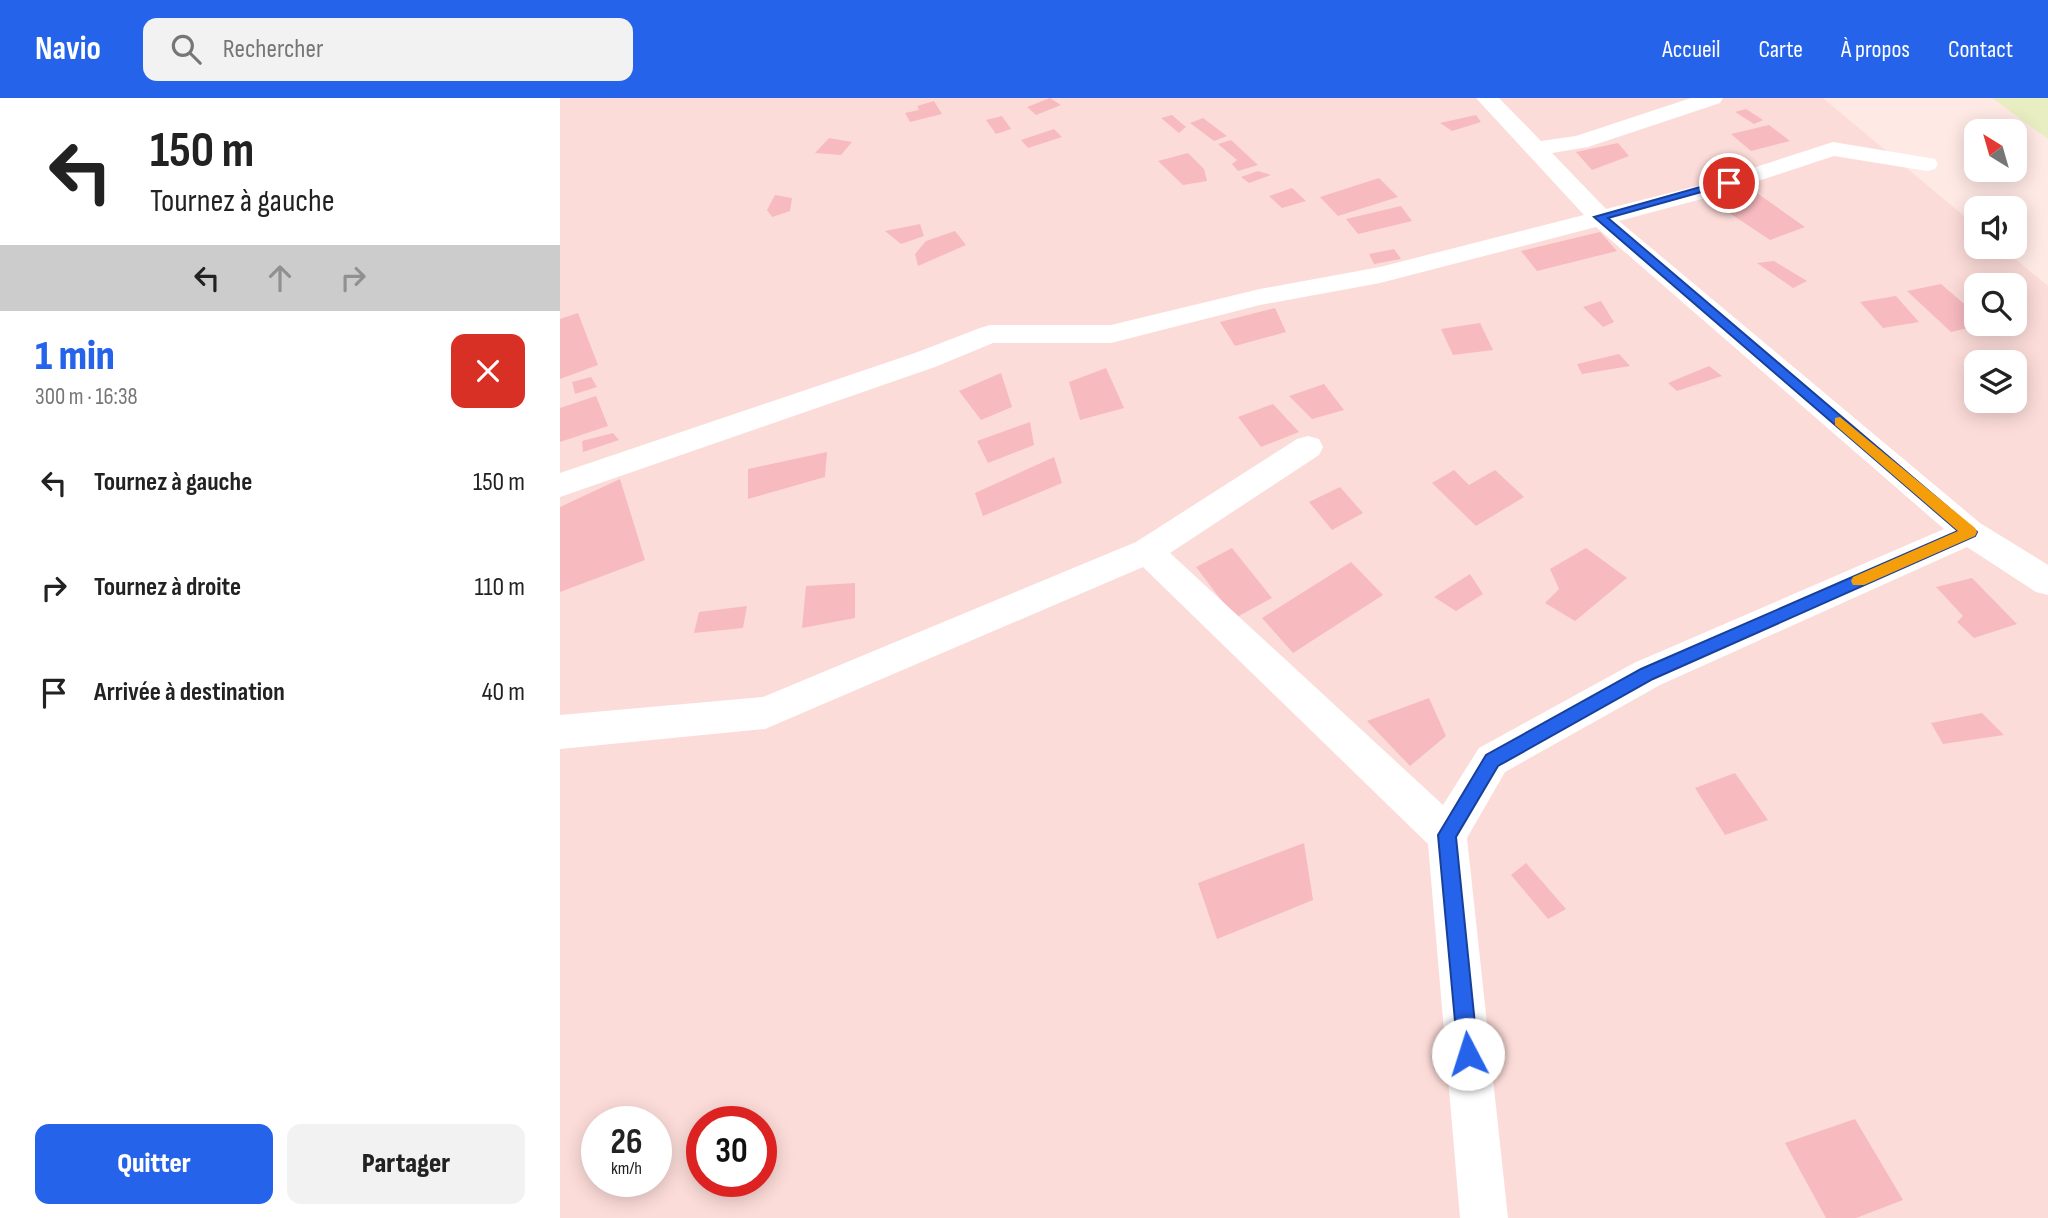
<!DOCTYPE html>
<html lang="fr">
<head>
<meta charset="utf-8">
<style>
  body { margin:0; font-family:"Sofia Sans Condensed",sans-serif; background:#f2f2f2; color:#222; height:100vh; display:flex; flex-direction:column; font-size:26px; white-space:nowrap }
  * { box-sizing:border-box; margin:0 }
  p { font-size:23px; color:#767676 }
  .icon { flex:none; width:38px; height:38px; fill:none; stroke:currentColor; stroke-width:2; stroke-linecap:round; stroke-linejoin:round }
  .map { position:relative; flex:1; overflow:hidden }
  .drawer { display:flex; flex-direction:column; background:#fff; width:560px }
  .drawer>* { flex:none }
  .top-card { background:#fff; color:#222; overflow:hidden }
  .needle { width:46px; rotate:323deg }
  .fabs { position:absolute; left:1404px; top:21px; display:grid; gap:14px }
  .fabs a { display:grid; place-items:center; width:63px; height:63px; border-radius:14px; background:#fff; box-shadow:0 4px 18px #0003; font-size:35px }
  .speed { position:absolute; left:21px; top:1008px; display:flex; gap:14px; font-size:35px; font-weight:700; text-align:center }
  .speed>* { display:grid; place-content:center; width:91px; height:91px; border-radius:50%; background:#fff; box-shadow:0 4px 18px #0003; line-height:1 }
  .speed small { font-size:18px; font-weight:400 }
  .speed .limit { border:10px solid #d22; background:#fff; color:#111 }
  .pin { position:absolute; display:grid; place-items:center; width:60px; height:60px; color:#fff; margin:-30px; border:4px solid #fff; border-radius:50%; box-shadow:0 2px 7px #0007 }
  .me { position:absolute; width:77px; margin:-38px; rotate:355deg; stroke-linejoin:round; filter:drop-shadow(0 0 5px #0008) }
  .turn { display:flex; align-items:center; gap:24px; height:147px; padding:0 35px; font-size:32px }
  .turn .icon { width:91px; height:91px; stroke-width:2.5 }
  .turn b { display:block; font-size:49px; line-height:60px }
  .lanes { display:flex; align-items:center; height:66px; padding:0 35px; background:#0003; justify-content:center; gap:35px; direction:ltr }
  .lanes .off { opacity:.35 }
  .round { display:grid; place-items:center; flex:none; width:74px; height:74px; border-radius:14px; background:#f2f2f2 }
  .headline { display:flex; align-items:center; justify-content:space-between; height:119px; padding:0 35px }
  h1 { font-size:42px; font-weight:800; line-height:52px; color:#2563eb }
  .cta { display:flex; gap:14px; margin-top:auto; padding:14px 35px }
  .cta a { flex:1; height:80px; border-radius:14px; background:#2563eb; color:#fff; font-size:28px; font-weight:800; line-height:80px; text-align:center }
  .cta a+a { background:#f2f2f2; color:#222 }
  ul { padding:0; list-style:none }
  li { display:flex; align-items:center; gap:21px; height:105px; padding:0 35px }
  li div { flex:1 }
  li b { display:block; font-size:26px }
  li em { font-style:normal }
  header { display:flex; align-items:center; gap:42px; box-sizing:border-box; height:98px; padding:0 35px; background:#2563eb; color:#fff }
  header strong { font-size:33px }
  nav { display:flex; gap:38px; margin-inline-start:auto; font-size:24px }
  .search { width:490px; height:63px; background:#f2f2f2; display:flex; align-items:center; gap:18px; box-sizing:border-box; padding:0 24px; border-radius:14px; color:#767676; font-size:26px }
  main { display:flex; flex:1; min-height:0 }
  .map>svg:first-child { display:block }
</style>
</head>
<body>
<header>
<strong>Navio</strong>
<div class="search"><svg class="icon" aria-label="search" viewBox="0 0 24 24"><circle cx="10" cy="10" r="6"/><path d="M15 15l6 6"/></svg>Rechercher</div>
<nav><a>Accueil</a><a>Carte</a><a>À propos</a><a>Contact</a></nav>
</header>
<main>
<section class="drawer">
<div class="top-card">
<div class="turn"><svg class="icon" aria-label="left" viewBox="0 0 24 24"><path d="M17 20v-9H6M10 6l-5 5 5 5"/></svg><div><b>150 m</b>Tournez à gauche</div></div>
<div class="lanes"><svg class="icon" aria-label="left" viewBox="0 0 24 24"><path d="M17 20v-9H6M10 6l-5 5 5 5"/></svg><svg class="icon off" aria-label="ahead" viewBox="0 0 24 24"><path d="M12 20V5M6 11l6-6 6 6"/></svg><svg class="icon off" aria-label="right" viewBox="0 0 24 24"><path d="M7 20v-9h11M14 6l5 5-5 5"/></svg></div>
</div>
<div class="headline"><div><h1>1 min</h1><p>300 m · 16:38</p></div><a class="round" style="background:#d93025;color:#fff"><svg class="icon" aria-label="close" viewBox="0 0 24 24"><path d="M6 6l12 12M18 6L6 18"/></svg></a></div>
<ul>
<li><svg class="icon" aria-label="left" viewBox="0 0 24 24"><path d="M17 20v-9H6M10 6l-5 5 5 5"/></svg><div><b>Tournez à gauche</b></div><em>150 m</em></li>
<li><svg class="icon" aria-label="right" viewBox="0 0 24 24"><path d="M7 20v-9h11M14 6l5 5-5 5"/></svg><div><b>Tournez à droite</b></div><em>110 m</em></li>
<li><svg class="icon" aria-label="arrive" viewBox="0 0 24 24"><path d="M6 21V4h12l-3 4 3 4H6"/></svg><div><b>Arrivée à destination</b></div><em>40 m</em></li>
</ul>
<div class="cta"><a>Quitter</a><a>Partager</a></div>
</section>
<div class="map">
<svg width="1488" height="1120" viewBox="0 0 1488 1120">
  <rect width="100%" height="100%" fill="#ffe9e5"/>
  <path fill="#fcdcd9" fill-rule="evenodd" d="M0 0H1263L1416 128V149H1441L1488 188V1120H0ZM1416 187H1454V226H1416ZM1416 264H1454V303H1416ZM37 1024H96V1083H37ZM142 1024H201V1083H142Z"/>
  <path fill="#e9eec2" d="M1432 0H1488V41Z"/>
  <path fill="#f7babf" d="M490 0 501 7 476 17 467 9Z
    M374 3 382 16 350 24 345 15 359 12 357 8Z
    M1186 11 1203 22 1194 26 1175 14Z
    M612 17 626 29 619 35 601 20Z
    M916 17 921 24 892 33 880 25Z
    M442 18 451 31 436 36 426 22Z
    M643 20 667 38 654 43 630 25Z
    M1209 27 1230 43 1191 53 1171 36Z
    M494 31 502 39 468 50 461 42Z
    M269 40 292 44 281 57 255 55Z
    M671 42 698 67 678 73 672 66 677 62 658 46Z
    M1058 45 1069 58 1032 72 1016 54Z
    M628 55 644 71 647 83 623 87 598 63Z
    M698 73 711 77 689 85 681 79Z
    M819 80 838 99 778 118 760 99Z
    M1187 88 1245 129 1210 142 1150 102Z
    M732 90 746 103 722 110 709 98Z
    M215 97 232 100 230 113 212 119 207 112Z
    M841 108 852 123 798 136 786 121Z
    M360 126 364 138 341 146 325 133Z
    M395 133 406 147 358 168 355 156 366 143Z
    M1040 134 1057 153 977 173 961 153Z
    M834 151 841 161 814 166 809 156Z
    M1214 163 1247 183 1233 190 1197 165Z
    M1381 186 1416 216V228L1391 234 1347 193Z
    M1336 198 1359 224 1323 230 1300 204Z
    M1041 203 1054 224 1043 229 1023 209Z
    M715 210 726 234 675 248 660 224Z
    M18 215 38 267 0 281V221Z
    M920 225 933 252 893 257 881 231Z
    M1059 256 1070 268 1022 276 1017 266Z
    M1149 268 1162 278 1117 293 1108 285Z
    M546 270 564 310 520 322 509 284Z
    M441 275 452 309 421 322 399 293Z
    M31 279 37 289 15 296 12 284Z
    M764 286 784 312 752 321 729 298Z
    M36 298 48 328 0 344V310Z
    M713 306 739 334 701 349 678 319Z
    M470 324 474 347 428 365 417 343Z
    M53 335 59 342 23 354 22 343Z
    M267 354 265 379 188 401V371Z
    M494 359 502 385 423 418 415 395Z
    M894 372 909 387 935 372 964 399 916 428 872 385Z
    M60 381 85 462 0 494V409Z
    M780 389 803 415 772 432 749 404Z
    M672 450 712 500 675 520 636 469Z
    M1026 450 1067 480 1015 523 985 505 999 491 990 471Z
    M791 464 823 497 733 555 702 520Z
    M910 476 923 496 896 513 874 499Z
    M1412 480 1457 526 1414 540 1397 524 1403 518 1376 489Z
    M295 485V520L242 530 246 488Z
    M187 508 183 530 134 535 139 514Z
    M869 600 886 638 850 668 807 623Z
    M1422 615 1444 637 1383 646 1371 625Z
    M1175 675 1208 722 1165 737 1135 690Z
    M744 745 753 802 657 841 638 785Z
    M966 765 1006 811 988 821 951 777Z
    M1295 1021 1343 1102 1296 1120H1266L1225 1045Z"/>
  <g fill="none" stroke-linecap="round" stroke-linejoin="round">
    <path fill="#fff" fill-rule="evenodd" d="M916 0H939L981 43 1016 38 1131 0H1163L1160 5 1028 49 992 55 1046 111 1137 88 1273 44 1375 61 1378 66 1375 71 1367 73 1274 58 1153 98 1059 123 1420 425 1488 467V497L1476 494 1407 449 1100 587 945 674 907 740 948 1120H900L868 746 583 469 205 631 0 651V617L203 599 576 444 737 341 748 338 759 341 763 349 759 357 610 455 883 707 919 650 1074 565 1384 431 1036 129 820 185 700 207 551 245H433L375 269 0 399V375L355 255 420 230 430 227H551L700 191 820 169 1024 117Z"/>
  </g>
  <path fill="#2563eb" stroke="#184099" stroke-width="2" d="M1165 82 1174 85 1048 120 1417 434 1415 438 1093 581 938 668 896 739 918 956 915 963 908 966 901 963 898 956 878 737 926 657 1081 571 1398 433 1034 119Z"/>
  <path fill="#f59e0b" d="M1280 319 1415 430 1417 434 1415 438 1304 487H1293L1291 483 1293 479 1398 433 1275 327V320Z"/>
</svg>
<div class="fabs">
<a><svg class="needle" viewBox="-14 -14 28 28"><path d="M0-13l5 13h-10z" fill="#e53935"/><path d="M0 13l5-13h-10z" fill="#767676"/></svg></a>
<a><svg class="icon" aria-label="sound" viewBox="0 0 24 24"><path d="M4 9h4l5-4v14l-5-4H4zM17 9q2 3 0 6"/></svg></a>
<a><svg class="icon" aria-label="search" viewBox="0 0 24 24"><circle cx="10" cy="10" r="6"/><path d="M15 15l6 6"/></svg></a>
<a><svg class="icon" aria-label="layers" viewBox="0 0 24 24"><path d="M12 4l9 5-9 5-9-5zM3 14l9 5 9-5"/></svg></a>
</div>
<div class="speed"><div>26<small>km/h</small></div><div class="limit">30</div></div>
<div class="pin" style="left:1169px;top:85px;background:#d93025"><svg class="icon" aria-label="arrive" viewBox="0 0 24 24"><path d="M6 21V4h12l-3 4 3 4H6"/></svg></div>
<svg class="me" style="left:908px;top:956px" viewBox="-20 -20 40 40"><circle r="19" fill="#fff"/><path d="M0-13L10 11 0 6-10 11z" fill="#2563eb"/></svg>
</div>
</main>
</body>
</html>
